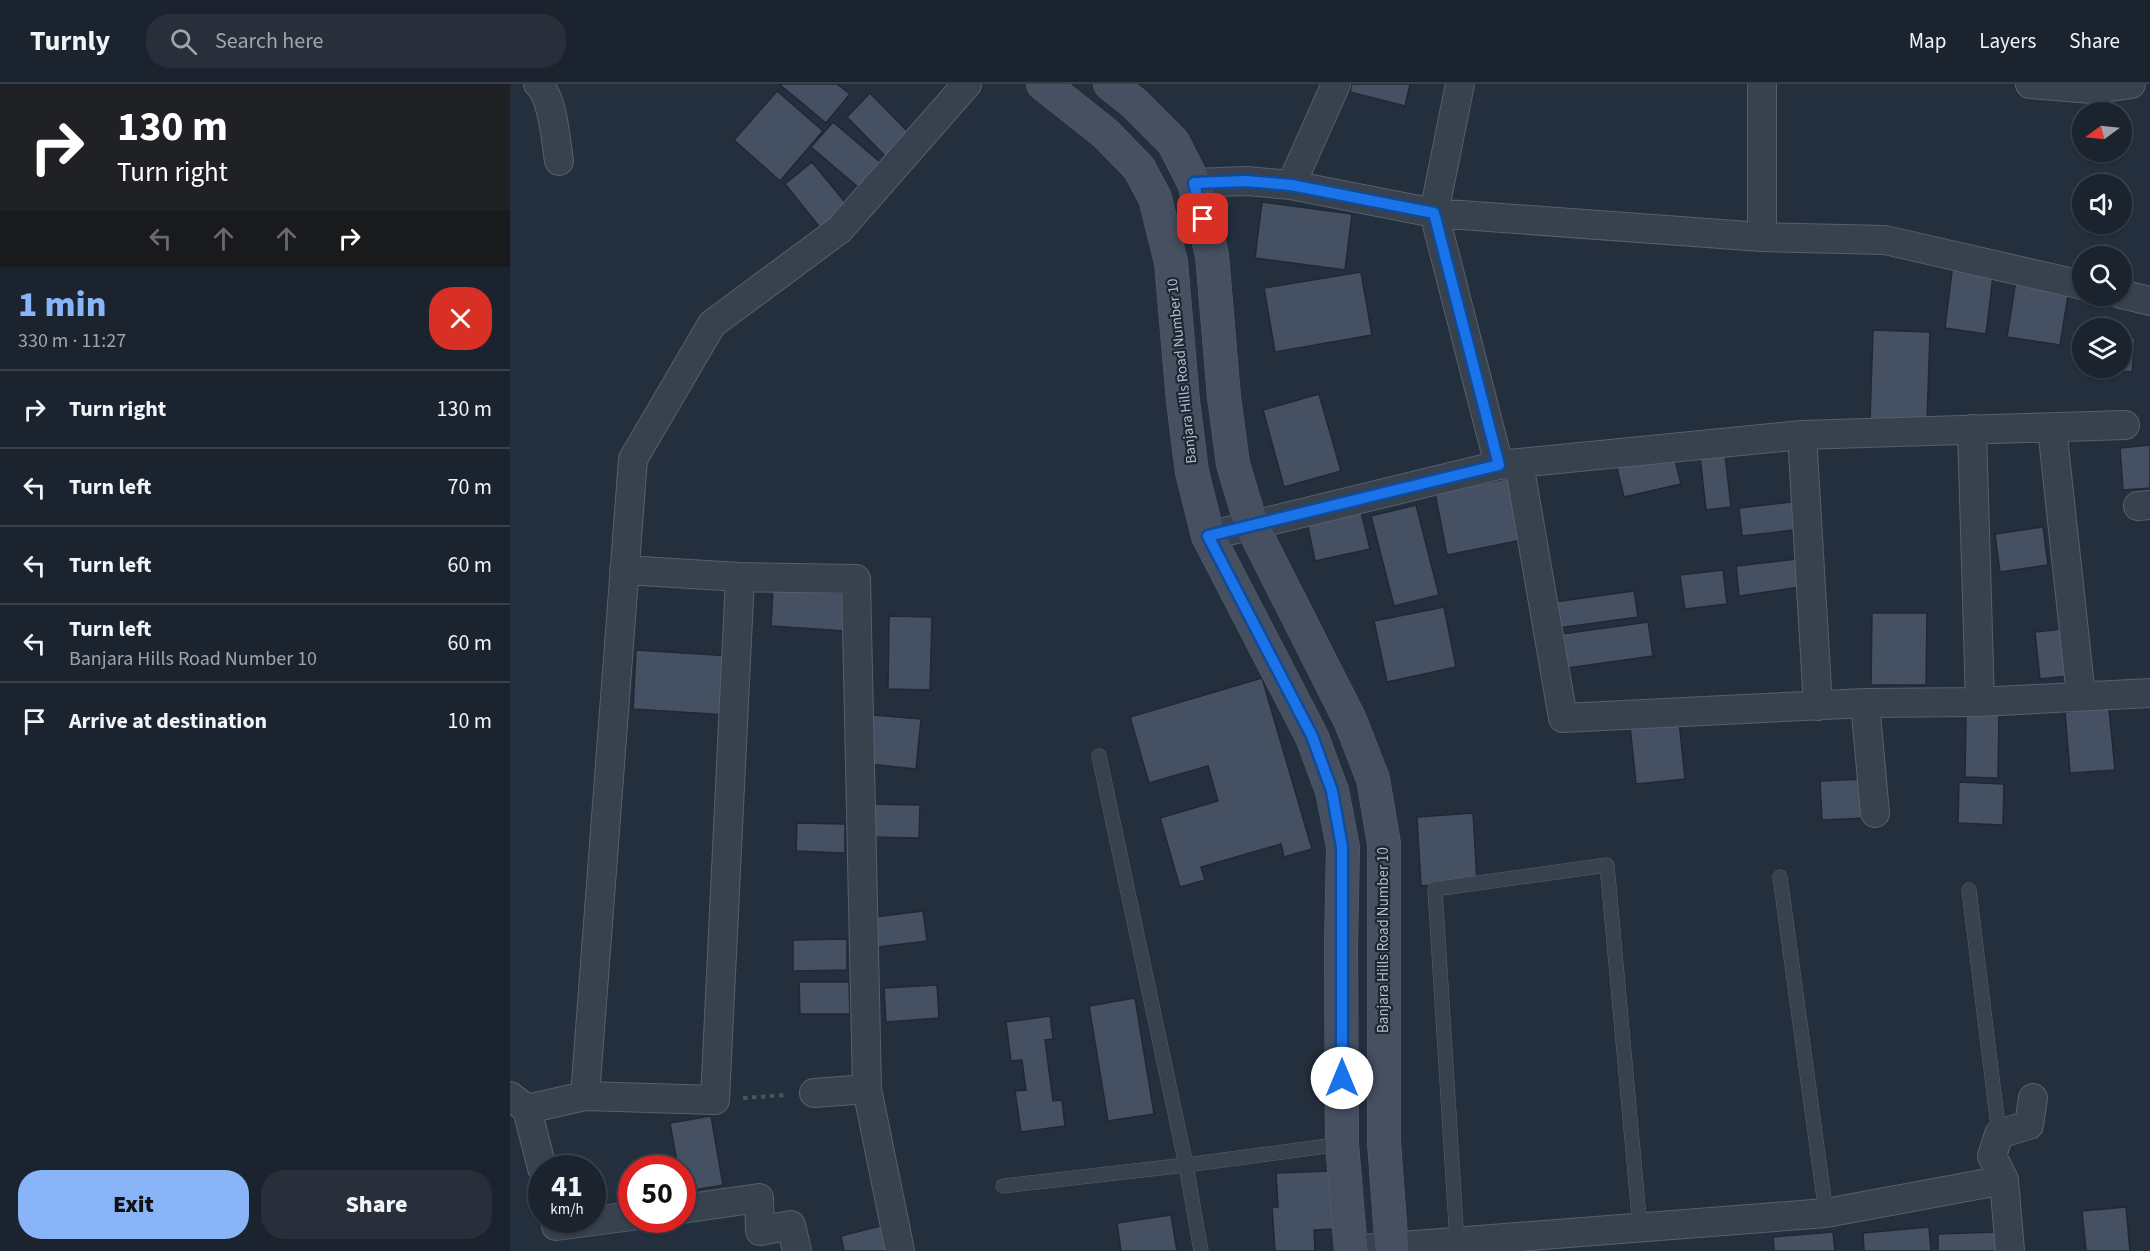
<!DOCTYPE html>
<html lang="en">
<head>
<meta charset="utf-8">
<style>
  body { margin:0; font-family:"Source Sans 3",sans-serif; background:#282f3a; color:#f1f3f6; height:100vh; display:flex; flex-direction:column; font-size:22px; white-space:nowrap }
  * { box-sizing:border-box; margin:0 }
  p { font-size:20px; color:#a0a4aa }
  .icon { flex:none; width:33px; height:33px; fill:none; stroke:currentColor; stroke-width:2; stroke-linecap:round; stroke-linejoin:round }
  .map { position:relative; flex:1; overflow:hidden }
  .panel { display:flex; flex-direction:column; background:#1b232e; width:510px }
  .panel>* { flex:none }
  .banner { background:#202124; color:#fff; overflow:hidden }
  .needle { width:39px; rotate:255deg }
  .tools { position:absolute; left:1562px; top:18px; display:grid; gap:12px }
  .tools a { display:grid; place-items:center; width:60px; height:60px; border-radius:50%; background:#1b232e; box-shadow:0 2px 4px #0004,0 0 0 2px #39404a; font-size:30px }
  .speed { position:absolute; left:18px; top:1071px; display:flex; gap:12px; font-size:30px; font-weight:700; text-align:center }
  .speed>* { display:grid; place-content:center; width:78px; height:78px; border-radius:50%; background:#1b232e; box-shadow:0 2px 4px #0004,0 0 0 2px #39404a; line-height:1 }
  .speed small { font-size:15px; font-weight:400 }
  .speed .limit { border:9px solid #d22; background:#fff; color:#111 }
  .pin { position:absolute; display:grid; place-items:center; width:51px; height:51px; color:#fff; margin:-26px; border-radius:12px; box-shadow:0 3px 9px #0006 }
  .me { position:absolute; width:66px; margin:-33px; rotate:0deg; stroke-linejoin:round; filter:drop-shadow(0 0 4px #0008) }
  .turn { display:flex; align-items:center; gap:21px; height:126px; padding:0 18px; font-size:27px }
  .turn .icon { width:78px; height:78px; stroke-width:2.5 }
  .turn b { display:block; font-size:42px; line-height:51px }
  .lanes { display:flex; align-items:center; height:57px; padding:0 18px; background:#0003; justify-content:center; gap:30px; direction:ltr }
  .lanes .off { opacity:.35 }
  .round { display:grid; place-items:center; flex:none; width:63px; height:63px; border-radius:24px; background:#282f3a }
  .headline { display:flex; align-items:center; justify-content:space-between; height:102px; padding:0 18px }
  h1 { font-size:36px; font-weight:800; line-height:45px; color:#8ab4f8 }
  .button { display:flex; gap:12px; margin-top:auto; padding:12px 18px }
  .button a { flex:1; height:69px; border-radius:24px; background:#8ab4f8; color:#111; font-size:24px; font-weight:800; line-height:69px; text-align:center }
  .button a+a { background:#282f3a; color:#f1f3f6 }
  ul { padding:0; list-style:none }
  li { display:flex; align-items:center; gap:18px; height:78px; padding:0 18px; border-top:2px solid #39404a }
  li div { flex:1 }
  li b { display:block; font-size:22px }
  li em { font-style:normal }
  header { display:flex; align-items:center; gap:36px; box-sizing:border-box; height:84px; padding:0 30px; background:#1b232e; border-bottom:2px solid #39404a }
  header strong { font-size:28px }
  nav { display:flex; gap:33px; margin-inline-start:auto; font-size:21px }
  .search { width:420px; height:54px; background:#282f3a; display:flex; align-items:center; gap:15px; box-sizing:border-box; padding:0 21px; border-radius:24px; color:#a0a4aa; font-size:22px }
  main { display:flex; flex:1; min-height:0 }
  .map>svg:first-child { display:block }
</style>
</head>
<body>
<header>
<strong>Turnly</strong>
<div class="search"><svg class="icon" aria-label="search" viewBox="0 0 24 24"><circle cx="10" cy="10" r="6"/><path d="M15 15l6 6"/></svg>Search here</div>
<nav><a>Map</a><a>Layers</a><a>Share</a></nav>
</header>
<main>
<section class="panel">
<div class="banner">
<div class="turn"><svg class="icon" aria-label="right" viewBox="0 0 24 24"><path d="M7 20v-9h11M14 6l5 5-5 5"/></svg><div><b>130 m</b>Turn right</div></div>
<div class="lanes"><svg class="icon off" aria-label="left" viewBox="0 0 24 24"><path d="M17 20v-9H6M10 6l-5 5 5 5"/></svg><svg class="icon off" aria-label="ahead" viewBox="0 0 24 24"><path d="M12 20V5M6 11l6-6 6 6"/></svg><svg class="icon off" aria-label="ahead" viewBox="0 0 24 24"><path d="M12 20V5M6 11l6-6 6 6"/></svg><svg class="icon" aria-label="right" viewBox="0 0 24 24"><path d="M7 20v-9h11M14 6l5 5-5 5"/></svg></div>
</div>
<div class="headline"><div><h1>1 min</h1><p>330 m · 11:27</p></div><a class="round" style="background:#d93025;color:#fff"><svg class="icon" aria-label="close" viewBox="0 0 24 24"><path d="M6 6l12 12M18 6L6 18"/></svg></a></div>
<ul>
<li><svg class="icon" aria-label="right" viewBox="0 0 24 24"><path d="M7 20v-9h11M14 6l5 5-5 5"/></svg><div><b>Turn right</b></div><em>130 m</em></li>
<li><svg class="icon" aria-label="left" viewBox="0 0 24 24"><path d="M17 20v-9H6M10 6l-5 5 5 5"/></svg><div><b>Turn left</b></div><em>70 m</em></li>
<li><svg class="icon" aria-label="left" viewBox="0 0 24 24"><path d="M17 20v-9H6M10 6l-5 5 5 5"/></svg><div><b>Turn left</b></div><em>60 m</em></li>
<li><svg class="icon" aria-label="left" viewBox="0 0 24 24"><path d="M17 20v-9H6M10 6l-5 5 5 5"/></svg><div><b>Turn left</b><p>Banjara Hills Road Number 10</p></div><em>60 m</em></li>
<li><svg class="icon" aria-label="arrive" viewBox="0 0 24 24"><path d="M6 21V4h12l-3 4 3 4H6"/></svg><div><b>Arrive at destination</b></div><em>10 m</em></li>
</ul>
<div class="button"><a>Exit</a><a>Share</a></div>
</section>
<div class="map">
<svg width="1640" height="1167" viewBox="0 0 1640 1167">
  <rect width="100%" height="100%" fill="#242f3e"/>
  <path fill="#455162" stroke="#1f2835" stroke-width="1.5" d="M269 0H327L340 10 316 39Z
    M842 0H900L895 22 840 8Z
    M267 7 313 47 270 97 224 56Z
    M360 9 399 49 376 73 337 33Z
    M323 38 377 84 355 109 301 63Z
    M302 78 339 123 312 146 275 100Z
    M752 118 842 130 835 186 745 174Z
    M1443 179 1484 184 1476 250 1435 244Z
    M851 188 862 251 765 268 754 204Z
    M1507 190 1560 199 1550 261 1497 253Z
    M1363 246 1420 248 1417 337 1360 335Z
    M1611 253 1625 254 1622 288 1580 284H1611Z
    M809 310 831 387 774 403 753 326Z
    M1214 361 1221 423 1196 426 1189 363Z
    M1640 361V404L1613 406 1610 364Z
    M1163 368 1171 400 1114 413 1106 380Z
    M1000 394 1012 456 937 471 925 409Z
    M1290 417 1293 445 1232 452 1229 424Z
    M906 421 929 511 884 522 861 432Z
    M851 427 860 465 805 477 797 438Z
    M1533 443 1538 481 1490 488 1485 450Z
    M1287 475 1290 503 1229 512 1226 482Z
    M1213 486 1217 520 1175 525 1170 491Z
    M263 505 337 510 335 547 261 542Z
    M1124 507 1128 533 1048 544 1044 518Z
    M934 523 946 583 877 598 864 537Z
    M1362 529H1417L1416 601H1361Z
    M379 532 422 533 420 606 378 605Z
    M1138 538 1143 572 1057 584 1052 550Z
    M1553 545 1558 592 1530 595 1525 548Z
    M126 566 221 572 217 631 123 625Z
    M752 594 802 765 774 773 771 760 691 783 695 796 670 803 650 734 708 717 698 682 639 699 620 633Z
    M1599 624 1605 686 1560 689 1555 628Z
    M1456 629 1489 630 1488 694 1455 693Z
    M363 631 411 635 406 685 359 680Z
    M1169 637 1175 695 1126 700 1120 642Z
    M1355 695 1357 734 1312 736 1310 697Z
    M1449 698 1494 700 1493 741 1448 739Z
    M357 720 410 721 409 754 356 753Z
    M963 729 967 798 911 802 907 733Z
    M287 739 335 740V769L286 767Z
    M413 827 417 857 368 863 365 833Z
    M337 855V886L283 887V856Z
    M289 898H339L340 930H290Z
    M427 901 429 934 376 938 374 904Z
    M625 914 644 1030 598 1037 579 922Z
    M540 932 543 955 535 956 543 1017 552 1016 555 1042 511 1048 505 1007 516 1006 512 976 501 977 496 938Z
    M201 1032 213 1101 172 1108V1084H168L160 1039Z
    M820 1087 823 1145 804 1146 805 1167H765L762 1123H768L766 1089Z
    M1616 1123 1620 1167H1576L1572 1127Z
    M661 1131 667 1167H611L607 1139Z
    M374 1141 380 1167H334L331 1152Z
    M1419 1143 1421 1167H1354L1353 1149Z
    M1323 1148 1325 1167H1264L1263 1153Z
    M1486 1148 1487 1167H1428V1150Z"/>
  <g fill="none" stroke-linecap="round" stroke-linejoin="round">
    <defs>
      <path id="lane" d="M589 672 676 1081 691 1167
        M1270 793 1316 1129
        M1459 806 1489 1050
        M493 1102 676 1081 832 1060
        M947 1158 925 805 1097 781 1130 1144"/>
      <path id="street" d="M28 0C43 13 46 58 49 77
        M950 0 924 129 989 381
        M1252 0V153
        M1520 0 1582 5 1621 0
        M684 99 736 97 781 101 924 129 1252 153 1375 156 1572 201
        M781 101 826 0
        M1611 210 1640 217
        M1542 344 1571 612
        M1462 345 1470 618
        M1292 351 1308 622
        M1009 379 1053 634 1355 619 1470 618 1640 609
        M1628 422 1640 421
        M698 452 989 381 1009 379 1292 351 1615 341
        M114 486 230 493 346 495 357 1005 390 1167
        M1355 619 1365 729
        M304 1009 357 1005
        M0 1012 17 1025 32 1084
        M75 1012 123 375 202 240 329 146 457 0
        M17 1025 75 1012 205 1016 230 493
        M1494 1096 1482 1072 1489 1050 1519 1041 1523 1014
        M172 1125 249 1114 250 1147 281 1141 287 1167
        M46 1142 122 1132
        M841 1166 1316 1129 1494 1096 1500 1167"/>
      <path id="secondary" d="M533 0 596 50 629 84 645 114 661 178 673 317 682 388 698 452 802 653 822 707 833 763 831 862 832 1060 841 1167
        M600 0 624 19 663 58 684 99 702 171 714 313 723 380 741 440 840 636 863 695 874 760V1058L882 1167"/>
    </defs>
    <use href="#lane" stroke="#565f6c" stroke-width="15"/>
    <use href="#street" stroke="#565f6c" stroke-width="30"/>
    <use href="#secondary" stroke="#565f6c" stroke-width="34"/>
    <path stroke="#44595c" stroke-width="4" stroke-dasharray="4.5 4.5" stroke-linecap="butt" d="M233 1014 276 1011"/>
    <use href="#lane" stroke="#38414e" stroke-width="14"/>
    <use href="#street" stroke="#38414e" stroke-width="28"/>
    <use href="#secondary" stroke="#465061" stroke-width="33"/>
  </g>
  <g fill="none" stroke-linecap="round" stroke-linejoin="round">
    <defs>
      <path id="route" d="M693 135 684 99 736 97 781 101 924 129 989 381 698 452 802 652 822 707 832 763V994"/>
    </defs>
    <use href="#route" stroke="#114b97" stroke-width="15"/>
    <use href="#route" stroke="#1a73e8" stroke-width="10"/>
  </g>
  <g text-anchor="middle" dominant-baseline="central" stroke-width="4.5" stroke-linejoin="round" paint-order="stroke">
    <g font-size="15" fill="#b4bcc9" stroke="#1d2633">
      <text transform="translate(672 287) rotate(-96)">Banjara Hills Road Number 10</text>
      <text transform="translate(873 856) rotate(-90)">Banjara Hills Road Number 10</text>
    </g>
  </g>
</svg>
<div class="tools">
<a><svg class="needle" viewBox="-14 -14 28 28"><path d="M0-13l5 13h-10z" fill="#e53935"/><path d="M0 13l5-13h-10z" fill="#a0a4aa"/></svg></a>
<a><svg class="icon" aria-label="sound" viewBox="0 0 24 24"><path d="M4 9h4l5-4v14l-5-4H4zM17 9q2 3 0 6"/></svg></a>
<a><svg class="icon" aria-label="search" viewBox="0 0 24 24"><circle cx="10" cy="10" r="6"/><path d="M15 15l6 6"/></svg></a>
<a><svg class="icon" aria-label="layers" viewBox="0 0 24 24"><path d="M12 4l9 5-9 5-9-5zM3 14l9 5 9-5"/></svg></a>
</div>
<div class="speed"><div>41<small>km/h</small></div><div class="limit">50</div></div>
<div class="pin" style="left:693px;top:135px;background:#d93025"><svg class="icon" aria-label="arrive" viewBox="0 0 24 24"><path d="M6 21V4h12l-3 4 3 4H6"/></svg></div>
<svg class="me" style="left:832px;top:994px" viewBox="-20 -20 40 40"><circle r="19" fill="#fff"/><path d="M0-13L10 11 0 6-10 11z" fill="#1a73e8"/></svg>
</div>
</main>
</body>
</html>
